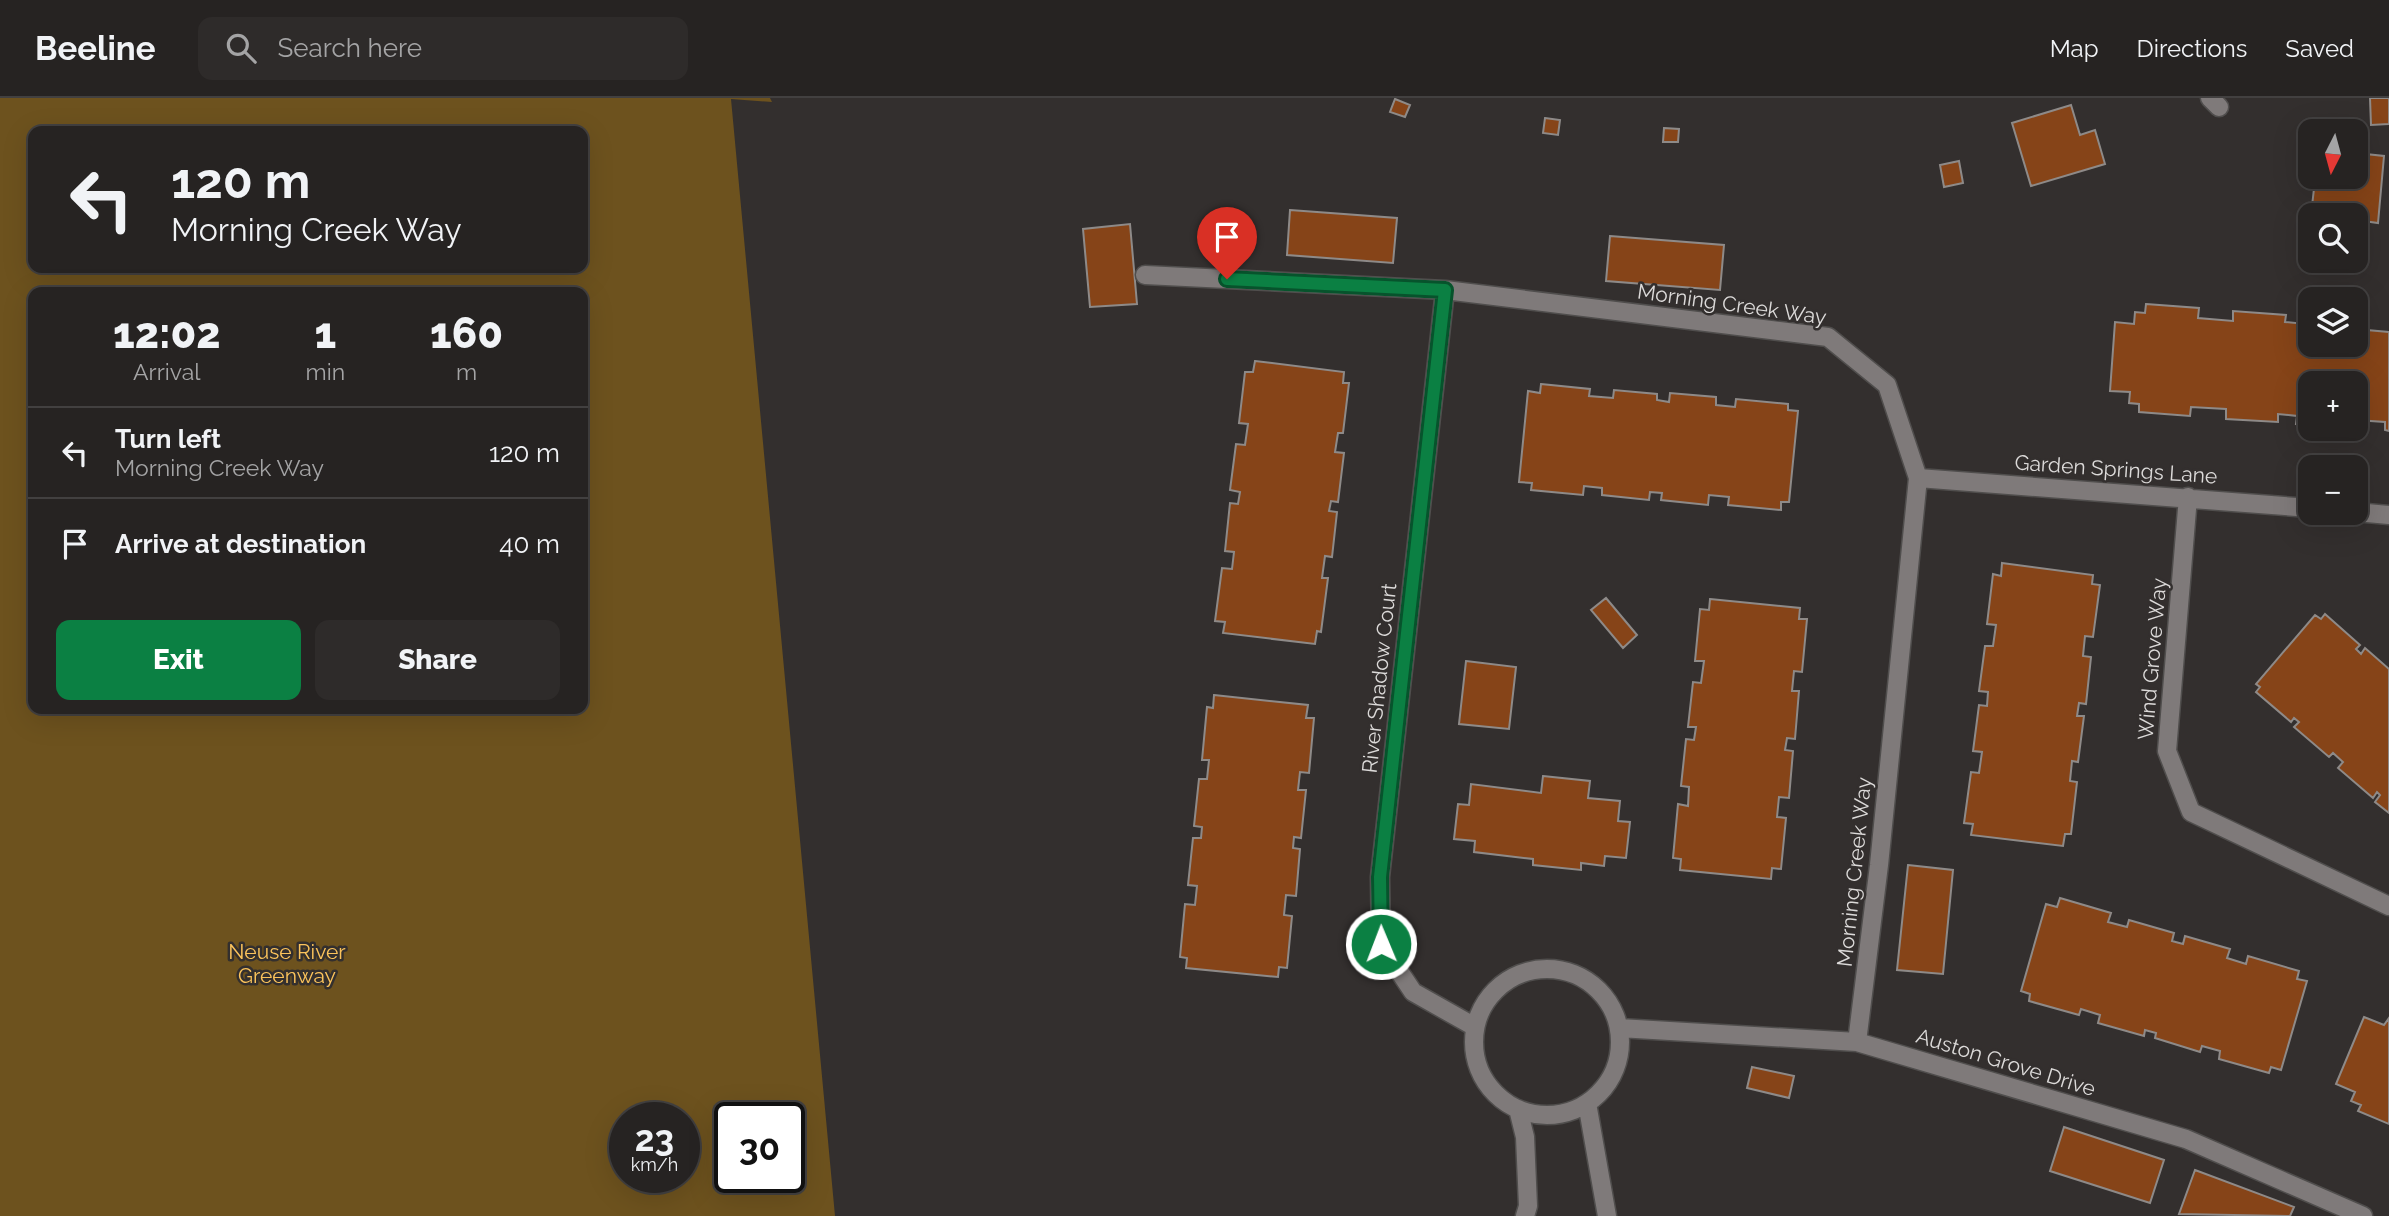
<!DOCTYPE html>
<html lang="en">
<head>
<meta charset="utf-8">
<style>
  body { margin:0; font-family:Raleway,sans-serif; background:#2e2b2a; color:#f1f3f6; height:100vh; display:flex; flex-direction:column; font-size:26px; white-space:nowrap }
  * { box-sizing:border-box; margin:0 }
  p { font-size:23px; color:#a4a4a5 }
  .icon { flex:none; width:38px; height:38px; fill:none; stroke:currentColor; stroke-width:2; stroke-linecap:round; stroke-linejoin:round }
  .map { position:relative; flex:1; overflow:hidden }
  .details { position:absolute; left:28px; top:189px; width:560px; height:427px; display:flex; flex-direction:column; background:#262322; border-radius:14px; box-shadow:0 7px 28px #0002,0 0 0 2px #424040 }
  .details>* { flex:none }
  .top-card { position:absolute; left:28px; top:28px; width:560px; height:147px; border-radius:14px; box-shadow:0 7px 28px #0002,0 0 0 2px #424040; background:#262322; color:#f1f3f6; overflow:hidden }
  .needle { width:46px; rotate:186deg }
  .buttons { position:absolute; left:2298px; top:21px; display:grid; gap:14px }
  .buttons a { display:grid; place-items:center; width:70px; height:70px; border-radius:14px; background:#262322; box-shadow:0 7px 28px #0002,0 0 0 2px #424040; font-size:35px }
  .speed { position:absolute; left:609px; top:1004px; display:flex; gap:14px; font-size:35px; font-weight:700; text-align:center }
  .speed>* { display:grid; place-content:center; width:91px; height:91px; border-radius:50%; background:#262322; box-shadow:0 7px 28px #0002,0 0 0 2px #424040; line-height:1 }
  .speed small { font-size:18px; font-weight:400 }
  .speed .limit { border:4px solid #111; border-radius:10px; background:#fff; color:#111 }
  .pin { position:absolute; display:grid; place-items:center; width:60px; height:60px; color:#fff; margin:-72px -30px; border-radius:50% 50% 50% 0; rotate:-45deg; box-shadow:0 0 7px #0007 }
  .pin .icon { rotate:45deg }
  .me { position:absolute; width:77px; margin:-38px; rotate:359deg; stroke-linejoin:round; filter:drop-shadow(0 0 5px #0008) }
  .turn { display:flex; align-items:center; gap:24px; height:147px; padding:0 28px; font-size:32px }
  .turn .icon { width:91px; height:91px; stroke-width:2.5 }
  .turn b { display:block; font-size:49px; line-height:60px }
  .eta { display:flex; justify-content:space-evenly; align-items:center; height:119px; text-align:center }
  .eta b { font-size:42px; font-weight:800; line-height:49px }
  .cta { display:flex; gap:14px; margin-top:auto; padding:14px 28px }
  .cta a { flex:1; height:80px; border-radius:14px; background:#0b8043; color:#fff; font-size:28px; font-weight:800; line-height:80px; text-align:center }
  .cta a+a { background:#2e2b2a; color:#f1f3f6 }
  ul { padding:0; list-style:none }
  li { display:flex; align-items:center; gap:21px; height:91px; padding:0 28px; border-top:2px solid #424040 }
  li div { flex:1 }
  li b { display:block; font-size:26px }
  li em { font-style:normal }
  header { display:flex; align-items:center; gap:42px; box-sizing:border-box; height:98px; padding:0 35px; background:#262322; border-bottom:2px solid #424040 }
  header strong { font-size:33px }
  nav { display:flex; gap:38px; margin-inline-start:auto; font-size:24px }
  .search { width:490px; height:63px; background:#2e2b2a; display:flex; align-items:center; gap:18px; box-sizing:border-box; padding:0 24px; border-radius:14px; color:#a4a4a5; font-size:26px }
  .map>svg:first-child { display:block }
</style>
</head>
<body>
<header>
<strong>Beeline</strong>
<div class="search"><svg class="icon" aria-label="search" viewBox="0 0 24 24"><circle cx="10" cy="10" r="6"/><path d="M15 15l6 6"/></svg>Search here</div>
<nav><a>Map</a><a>Directions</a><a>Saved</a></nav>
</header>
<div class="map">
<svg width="2389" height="1118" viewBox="0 0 2389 1118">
  <rect width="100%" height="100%" fill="#332f2e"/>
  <path fill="#6d521e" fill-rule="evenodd" d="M0 0H770L772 4 731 1 835 1118H0ZM33 33H583V170H33ZM33 194H583V611H33ZM684 1020V1080H625V1020ZM789 1020V1080H730V1020Z"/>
  <path fill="#864418" stroke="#8e8a88" stroke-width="2" d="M2370 0H2389V26L2371 27Z
    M1395 1 1410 7 1405 19 1390 14Z
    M2071 7 2080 37 2095 32 2105 66 2031 88 2012 25Z
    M1545 20 1560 22 1558 37 1543 35Z
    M1664 30 1679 31 1678 44H1663Z
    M2356 55 2384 58 2378 125 2356 122V117H2311L2315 82 2329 84V79H2356Z
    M1959 63 1963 85 1944 89 1940 67Z
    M1290 112 1397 120 1393 165 1287 157Z
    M1130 126 1137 206 1090 209 1083 131Z
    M1610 138 1724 147 1720 192 1606 183Z
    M2146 206 2199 210 2198 220 2233 223V213L2286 217 2285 224 2305 226V220L2310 221V247H2356V224V231L2389 234V333L2385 332V324L2356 322V285H2310V327L2296 326 2297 318 2278 316V324L2226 321V311L2191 309 2190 318 2139 314V306L2129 305 2130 294 2110 293 2115 224 2134 226 2135 214 2145 215Z
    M1255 263 1344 274 1343 285H1349L1343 335H1338L1335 354 1344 355 1338 404 1331 403 1329 413 1337 414 1332 459 1325 458 1322 480H1328L1321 534 1317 533 1315 546 1223 535 1225 524 1215 523 1222 470 1232 471 1234 454 1225 453 1230 405 1238 406 1240 394 1230 392 1236 346 1245 347 1248 326 1239 325 1245 274H1253Z
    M1541 286 1590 291 1589 298 1613 300 1614 292 1657 296V302L1669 304 1670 295 1716 299V307L1735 309 1736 301 1788 306V312L1798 313 1789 404H1781V412L1728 407 1729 399 1709 397 1708 407 1661 402 1662 395 1650 394 1649 402 1602 397V390L1584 388 1583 397 1531 392 1532 385 1519 384 1528 293 1540 295Z
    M2002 465 2093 477 2092 486 2100 487 2093 539 2085 538 2083 558 2091 559 2086 606 2079 605 2077 618H2084L2078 664 2072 663 2070 683 2077 684 2071 736H2065L2063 748 1971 737 1973 726 1964 725 1971 674 1979 675 1982 654 1973 653 1979 607 1987 608 1988 594 1979 593 1985 548H1993L1996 527 1987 526 1993 476 2001 478Z
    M1606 500 1637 537 1623 550 1591 512Z
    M1710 501 1800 510 1799 521H1807L1802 574 1794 573 1792 593H1799L1795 641 1787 640 1785 652 1793 653 1789 700 1779 699 1777 719 1786 720 1781 771 1772 770 1771 781 1680 772 1681 761 1673 760 1678 706 1688 708 1689 689 1681 688 1686 641 1694 642 1696 629H1688L1693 584 1701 585 1704 563H1695L1700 511 1709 512Z
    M2325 516 2360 547 2356 551 2361 556 2365 550 2389 571V715L2375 704 2380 697 2377 694 2373 700 2338 670 2343 664 2333 655 2329 659 2294 629 2299 624 2294 620 2291 624 2256 594 2260 589 2256 586 2315 517 2321 521Z
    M1466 563 1516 569 1509 631 1459 626Z
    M1214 597 1308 607 1306 620H1314L1309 675 1300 674 1298 692H1306L1301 740 1294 739 1293 750 1300 751 1296 798 1286 797 1284 817 1292 818 1287 870 1279 869 1278 879 1186 870 1187 860 1180 859 1185 806 1195 807 1197 788 1188 787 1193 740H1201L1202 729 1194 728 1199 681H1207L1209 662H1202L1207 609 1213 610Z
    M1543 678 1590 683 1588 700 1620 703 1618 723 1630 724 1626 760 1605 758 1604 768 1581 765V772L1533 767V761L1474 754 1475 743 1454 741 1458 706 1469 707 1471 686 1541 695Z
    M1908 767 1953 772 1943 876 1897 872Z
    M2060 800 2111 815 2108 824 2127 829 2129 822 2174 835 2172 843 2183 846 2185 838 2230 851 2227 860 2246 866 2248 858 2299 873 2297 881 2307 883 2281 972 2271 969 2269 975 2219 961 2220 953 2202 948 2200 954 2155 940 2156 935 2145 932 2144 938 2098 925 2100 917 2081 911 2079 917 2029 903 2030 896 2021 893 2046 806 2057 809Z
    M2364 919 2384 927 2389 920V1026L2358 1013 2361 1007 2351 1003 2355 994 2336 986Z
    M1752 969 1794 978 1789 1000 1747 990Z
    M2064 1029 2164 1062 2150 1105 2050 1073Z
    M2195 1072 2294 1109 2290 1118 2179 1116Z"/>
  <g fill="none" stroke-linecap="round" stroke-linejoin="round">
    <defs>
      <path id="minor" d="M2210 0 2219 9
        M1145 177 1445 192 1828 239 1887 287 1918 380 1879 767 1857 944
        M1445 192 1380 779 1381 846 1413 894 1475 929
        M1918 380 2310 410
        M2188 399 2167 653 2191 714 2389 808
        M2356 414 2389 417
        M1474 944a73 73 0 1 1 146 0a73 73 0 1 1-146 0Z
        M1619 930 1857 944 2186 1041 2363 1118
        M1587 1005 1607 1118
        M1518 1011 1525 1039 1528 1108 1525 1118"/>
    </defs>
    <use href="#minor" stroke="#504e4d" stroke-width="21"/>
    <use href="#minor" stroke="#7f7a7a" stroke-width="18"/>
  </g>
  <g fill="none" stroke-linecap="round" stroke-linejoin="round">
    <defs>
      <path id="route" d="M1227 181 1445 192 1380 779 1381 846"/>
    </defs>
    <use href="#route" stroke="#07532c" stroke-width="18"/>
    <use href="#route" stroke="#0b8043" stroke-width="12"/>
  </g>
  <g text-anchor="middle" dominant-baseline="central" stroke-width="5" stroke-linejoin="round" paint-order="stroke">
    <g font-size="21" fill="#dcdad9" stroke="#332f2e">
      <text transform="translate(1732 206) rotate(8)">Morning Creek Way</text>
      <text transform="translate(2116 371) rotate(4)">Garden Springs Lane</text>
      <text transform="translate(2152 561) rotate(-85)">Wind Grove Way</text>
      <text transform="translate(1379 580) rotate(-84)">River Shadow Court</text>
      <text transform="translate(1854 774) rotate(-84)">Morning Creek Way</text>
      <text transform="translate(2006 964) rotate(17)">Auston Grove Drive</text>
    </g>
    <g font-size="21" fill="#fbc35b" stroke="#332f2e">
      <text x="287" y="853">Neuse River<tspan x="287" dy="24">Greenway</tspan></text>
    </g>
  </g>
</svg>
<div class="buttons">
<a><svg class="needle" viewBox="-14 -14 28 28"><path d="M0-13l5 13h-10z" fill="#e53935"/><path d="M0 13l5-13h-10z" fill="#a4a4a5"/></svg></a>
<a><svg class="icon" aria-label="search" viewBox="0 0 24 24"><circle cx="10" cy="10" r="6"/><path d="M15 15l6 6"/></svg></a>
<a><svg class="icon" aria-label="layers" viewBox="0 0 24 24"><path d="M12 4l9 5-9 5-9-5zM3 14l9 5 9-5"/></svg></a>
<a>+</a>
<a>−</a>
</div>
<div class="speed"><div>23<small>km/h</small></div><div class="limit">30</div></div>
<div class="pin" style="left:1227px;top:181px;background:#d93025"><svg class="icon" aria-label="arrive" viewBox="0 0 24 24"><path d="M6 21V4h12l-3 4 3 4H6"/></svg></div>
<svg class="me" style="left:1381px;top:846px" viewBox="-20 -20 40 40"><circle r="17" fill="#0b8043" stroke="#fff" stroke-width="3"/><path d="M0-11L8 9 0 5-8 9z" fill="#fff"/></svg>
<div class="top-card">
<div class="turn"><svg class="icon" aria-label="left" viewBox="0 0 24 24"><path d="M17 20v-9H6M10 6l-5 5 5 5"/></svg><div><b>120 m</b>Morning Creek Way</div></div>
</div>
<section class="details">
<div class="eta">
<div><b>12:02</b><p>Arrival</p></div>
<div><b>1</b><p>min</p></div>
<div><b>160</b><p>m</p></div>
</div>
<ul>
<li><svg class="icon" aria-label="left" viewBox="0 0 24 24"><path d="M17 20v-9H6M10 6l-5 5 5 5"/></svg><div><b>Turn left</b><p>Morning Creek Way</p></div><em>120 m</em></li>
<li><svg class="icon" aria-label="arrive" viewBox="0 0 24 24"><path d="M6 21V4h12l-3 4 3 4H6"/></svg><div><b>Arrive at destination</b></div><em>40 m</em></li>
</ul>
<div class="cta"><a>Exit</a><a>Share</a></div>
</section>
</div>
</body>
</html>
